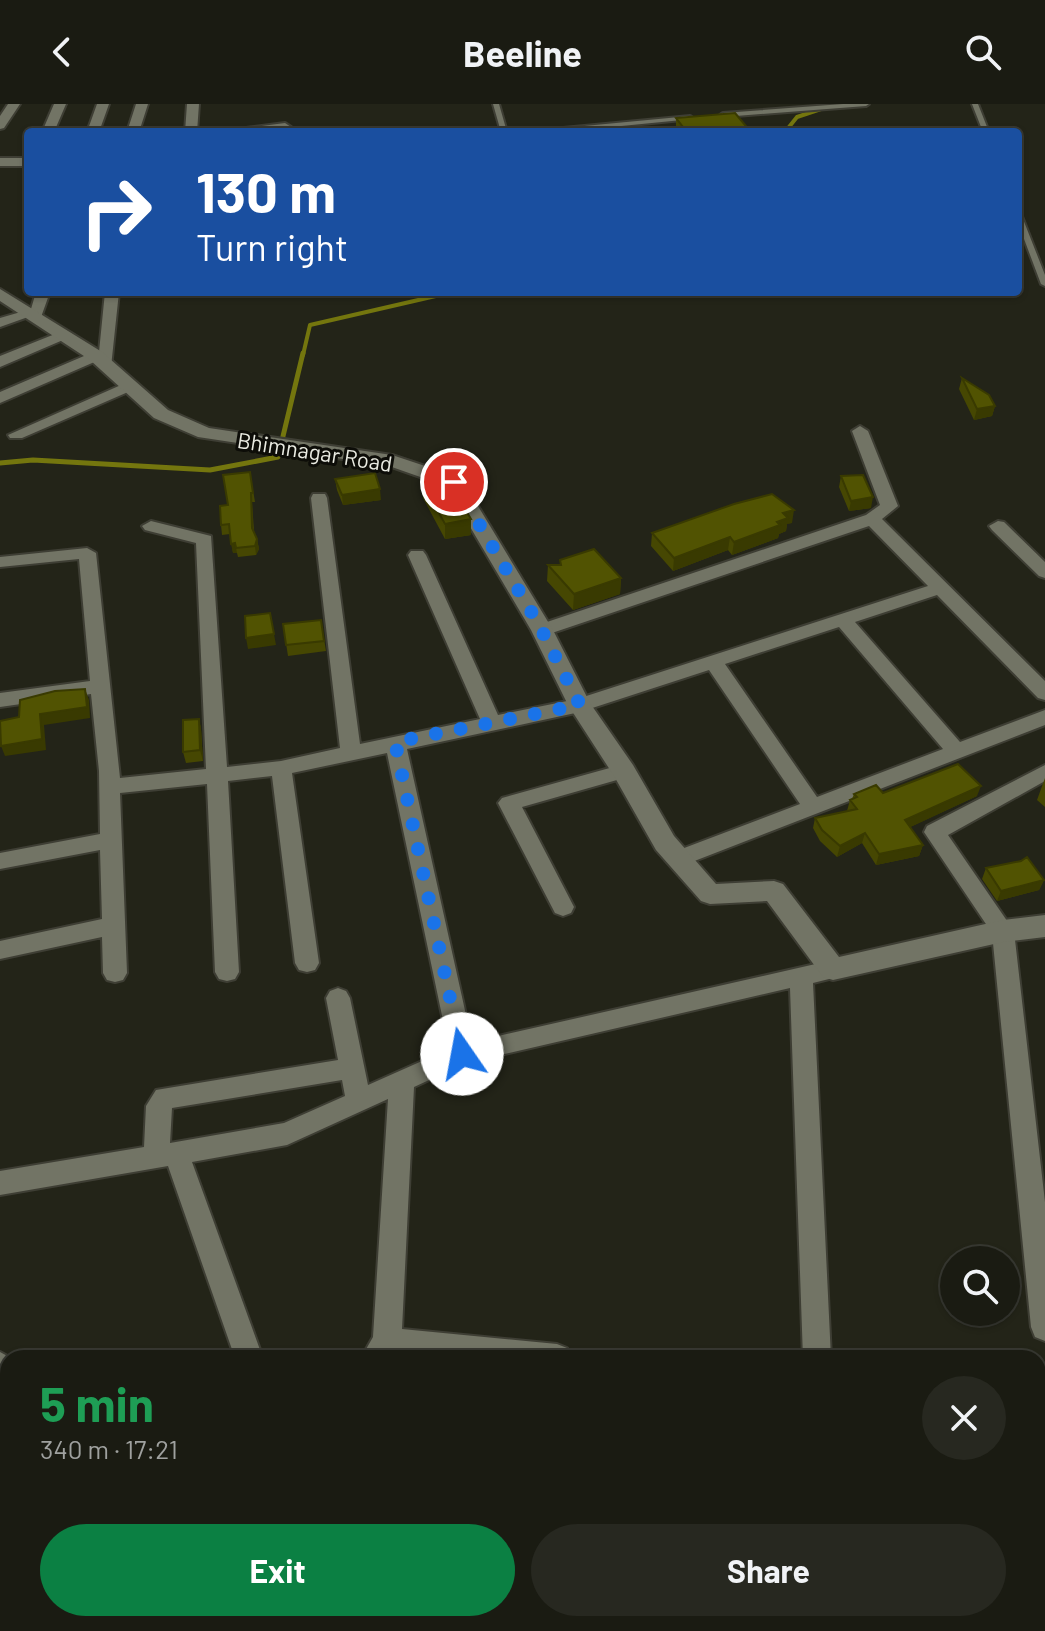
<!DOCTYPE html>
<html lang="en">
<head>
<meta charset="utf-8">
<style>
  body { margin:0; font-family:Barlow,sans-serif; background:#272820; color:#f1f3f6; height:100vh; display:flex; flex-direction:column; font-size:30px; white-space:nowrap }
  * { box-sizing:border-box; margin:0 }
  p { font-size:26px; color:#9fa19f }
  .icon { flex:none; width:44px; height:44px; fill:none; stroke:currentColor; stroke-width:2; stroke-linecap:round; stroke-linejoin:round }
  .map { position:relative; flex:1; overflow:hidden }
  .sheet { position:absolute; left:0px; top:1246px; width:1046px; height:282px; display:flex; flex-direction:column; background:#1a1b12; border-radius:24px 24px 0 0; box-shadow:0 2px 6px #0004,0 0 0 2px #383932 }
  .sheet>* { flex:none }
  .guide { position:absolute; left:24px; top:24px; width:998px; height:168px; border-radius:8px; box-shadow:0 2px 6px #0004,0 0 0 2px #383932; background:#1a4fa0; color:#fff; overflow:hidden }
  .buttons { position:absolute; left:940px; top:1142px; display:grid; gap:16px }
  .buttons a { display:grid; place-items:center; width:80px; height:80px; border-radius:50%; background:#1a1b12; box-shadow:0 2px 6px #0004,0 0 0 2px #383932; font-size:40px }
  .pin { position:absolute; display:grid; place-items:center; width:68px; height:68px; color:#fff; margin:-34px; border:4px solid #fff; border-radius:50%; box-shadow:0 2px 8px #0007 }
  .me { position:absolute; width:88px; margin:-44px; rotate:348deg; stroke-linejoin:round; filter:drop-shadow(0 0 6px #0008) }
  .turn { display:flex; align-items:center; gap:28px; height:168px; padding:0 40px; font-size:36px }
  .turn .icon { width:104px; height:104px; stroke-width:2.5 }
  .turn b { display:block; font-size:56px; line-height:68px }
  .round { display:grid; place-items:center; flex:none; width:84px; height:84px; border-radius:42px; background:#272820 }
  .summary { display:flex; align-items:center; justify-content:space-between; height:136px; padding:0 40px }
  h1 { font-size:48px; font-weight:700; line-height:60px; color:#1e9e55 }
  .primary-button { display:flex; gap:16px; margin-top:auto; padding:16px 40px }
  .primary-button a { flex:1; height:92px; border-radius:48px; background:#0b8043; color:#fff; font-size:32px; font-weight:700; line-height:92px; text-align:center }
  .primary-button a+a { background:#272820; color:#f1f3f6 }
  header { display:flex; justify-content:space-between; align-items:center; height:104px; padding:0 40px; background:#1a1b12; font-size:36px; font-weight:700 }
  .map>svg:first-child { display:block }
</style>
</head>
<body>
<header><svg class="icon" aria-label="back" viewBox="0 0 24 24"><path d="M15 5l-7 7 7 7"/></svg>Beeline<svg class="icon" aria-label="search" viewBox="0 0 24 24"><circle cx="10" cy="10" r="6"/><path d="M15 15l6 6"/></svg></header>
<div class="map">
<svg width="1045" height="1527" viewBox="0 0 1045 1527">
  <rect width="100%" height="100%" fill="#232418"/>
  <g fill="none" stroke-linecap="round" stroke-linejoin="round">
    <path stroke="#74760e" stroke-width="4" d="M801 28 789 23 797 13 836 0
      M303 251 310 221 453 188"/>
    <path stroke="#74760e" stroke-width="5" d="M0 359 33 356 210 366 278 353 303 249"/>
    <defs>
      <path id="service" d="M493 0H499L507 28H501Z
        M843 0H869L866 2 723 13 720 11 723 9Z
        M972 0H978L989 28H983Z
        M690 12 693 14 692 15 561 28H539L542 26Z
        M1018 108 1021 110 1045 171V182L1041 180 1018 119Z"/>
      <path id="minor" d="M8 0H20L4 24 0 25V12Z
        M54 0H66L54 28H42Z
        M97 0H109L99 28H87Z
        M136 0H148L139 28H127Z
        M187 0H199L197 28H185Z
        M285 19 291 23 289 26 240 28 246 24Z
        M0 54H28V62H0Z
        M36 188H50L40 216H30L28 213 0 223V214L31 205Z
        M105 188H119L111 263H101L99 256 0 299V288L91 249 99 248Z
        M65 226 72 230 70 233 0 263V252Z
        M130 277 138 282 135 285 22 334H10L8 331Z
        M860 322 868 327 898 402 882 415 1045 577V596L1038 594 937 491 855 518 960 638 1045 606V621L679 763 671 761 668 755 671 749 800 700 709 566 580 608 407 645 472 938 833 856 841 858 845 865 841 872 813 879 831 1254H803L790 884 466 959 414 983 402 1225 557 1240 567 1244 571 1254 394 1252 361 1254 373 1233 388 995 287 1041 192 1058 263 1254H235L168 1062 0 1091V1067L144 1043 146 1002 156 986 338 956 326 894 330 887 338 884 346 887 350 894 368 981 449 945 387 649 292 669 319 859 315 866 307 868 299 866 295 859 272 672 228 677 239 868 235 875 227 877 219 875 215 868 207 680 120 689 127 869 123 876 115 878 107 876 103 869 102 833 0 855V837L102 815 100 746 0 765V749L100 730 99 667 91 590 0 603V589L90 577 79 455 0 463V453L87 444 96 449 120 674 206 665 196 439 145 426 142 422 151 417 211 432 227 663 281 657 340 644 311 394 313 390H325L327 394 360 640 480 615 408 451 411 447H423L426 451 498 611 577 595 928 482 869 422 549 530 542 532 533 526 535 522 866 411 880 401 852 327ZM839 523 943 645 817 693 725 560ZM342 976 345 992 284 1019 170 1039 172 1004Z
        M998 417 1004 418 1045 458V474L1039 472 992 426 989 422Z
        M624 660 631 662 634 667 631 672 522 703 574 803 571 809 563 812 555 809 498 699 502 694Z
        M1045 661V677L948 731 1014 827 1045 1098V1237L1035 1233 1031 1223 992 829 924 728 927 722Z
        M0 1248 11 1254H8V1317L0 1313Z
        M1038 1287H1045V1317H1038Z
        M0 1377 8 1380V1410L0 1407Z
        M165 1520H198L195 1527H162Z"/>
      <path id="tertiary" d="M0 185 102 248 168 306 209 324 392 351 461 374 553 526 590 599 633 661 674 732 716 780 774 777 783 780 839 853 1003 816 1045 811V833L1003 838 833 876 823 873 767 797 710 800 701 797 656 746 614 672 568 601 531 526 446 382 389 362 198 333 154 314 90 256 0 197Z"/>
    </defs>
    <use href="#service" stroke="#3e3e34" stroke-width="4"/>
    <use href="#minor" stroke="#3e3e34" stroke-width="4"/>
    <use href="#tertiary" stroke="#3e3e34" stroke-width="4"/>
    <use href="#service" fill="#727465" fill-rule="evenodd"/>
    <use href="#minor" fill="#727465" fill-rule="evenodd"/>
    <use href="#tertiary" fill="#727465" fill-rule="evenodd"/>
  </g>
  <path fill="#464702" d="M676 14 751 28H676Z
    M962 274 995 302 992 312 974 316 959 285Z
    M250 368 255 398H252L254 427 257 435 259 445 256 451 238 453 237 449H233L230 430 222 431 221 421 228 401Z
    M841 372 871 404 849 407 839 383Z
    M335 375 381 396 343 401 337 386Z
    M422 378 471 415V431L445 435 423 394Z
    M792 419 787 420 786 427 779 430 778 434 732 451 728 446 673 467 651 442 652 429Z
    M560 456 621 474 620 490 573 506 547 477 548 461H560Z
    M321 516 326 547 288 552 283 520Z
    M199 615 201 625 203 657 186 659 183 648Z
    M1045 674V703L1037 696Z
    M883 689 977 692 910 723 923 741 919 752 876 761 862 739 837 753 820 737 813 724 815 714 847 707 850 696 852 695 854 690Z
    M986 764 1044 776 1039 786 997 797 982 775Z"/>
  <path fill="#393a01" d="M995 302 992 312 974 316 977 305Z
    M380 385 381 396 343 401 342 391Z
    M873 393 871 404 849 407 851 397Z
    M794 406 792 419 787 420 786 427 779 430 778 434 732 451 734 438 777 418 783 409Z
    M471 415V431L445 435V420Z
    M730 433 728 446 673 467 674 454Z
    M257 435 259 445 256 451 255 442Z
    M235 439 237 449H233L231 440Z
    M621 474 620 490 573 506 574 490Z
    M274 530 276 541 248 545 246 534Z
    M85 585 89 596 90 614 44 621 46 646 5 652 1 642 40 610Z
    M199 615 201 625 203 657 200 646Z
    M981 682 977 692 902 727 905 716Z
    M865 729 862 739 837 753 840 742Z
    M923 741 919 752 876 761 879 750Z
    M1044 776 1039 786 997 797 1001 787Z"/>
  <path fill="#515302" stroke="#393a01" stroke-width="2" d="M735 9 751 28H687L676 14Z
    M962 274 989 291 995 302 977 305Z
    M250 368 253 389H251L252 424 257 435 255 442 236 444 235 439 231 440 229 420 221 421 220 402 228 401 223 371Z
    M375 369 380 385 342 391 335 375Z
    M863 371 873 393 851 397 841 372Z
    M446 373 471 415 445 420 422 378Z
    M772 390 794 406 783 409 788 414 777 418 780 421 734 438 730 433 674 454 652 429 734 400Z
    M594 445 621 474 574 490 548 461H561L560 456Z
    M270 509 274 530 246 534 245 512Z
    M321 516 324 537 286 541 283 520Z
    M85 585 87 603 40 610 42 635 1 642 0 617 19 613 20 596 55 587Z
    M199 615 200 646 183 648V616Z
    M958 660 981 682 905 716 923 741 879 750 865 729 840 742 822 726 815 714 857 705 850 696 857 693 854 690 876 681 883 689Z
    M1027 753 1044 776 1001 787 986 764 1021 757Z"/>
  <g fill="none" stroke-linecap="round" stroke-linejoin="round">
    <path stroke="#1a73e8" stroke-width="14" stroke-dasharray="0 25.2" d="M454 378 538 519 580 601 395 638 462 950"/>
  </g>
  <g text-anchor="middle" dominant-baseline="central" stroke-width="6" stroke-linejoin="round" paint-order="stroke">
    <g font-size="22" fill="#eaebe2" stroke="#0d0d08">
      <text transform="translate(315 347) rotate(9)">Bhimnagar Road</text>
    </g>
  </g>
</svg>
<div class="buttons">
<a><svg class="icon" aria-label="search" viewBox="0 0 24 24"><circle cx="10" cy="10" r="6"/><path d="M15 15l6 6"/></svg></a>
</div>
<div class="pin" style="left:454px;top:378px;background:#d93025"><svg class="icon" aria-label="arrive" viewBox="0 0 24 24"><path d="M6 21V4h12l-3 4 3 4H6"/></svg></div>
<svg class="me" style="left:462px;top:950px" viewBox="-20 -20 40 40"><circle r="19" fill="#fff"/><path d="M0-13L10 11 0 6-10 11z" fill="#1a73e8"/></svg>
<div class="guide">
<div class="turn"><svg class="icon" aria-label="right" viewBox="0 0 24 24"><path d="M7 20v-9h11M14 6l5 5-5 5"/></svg><div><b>130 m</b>Turn right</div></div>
</div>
<section class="sheet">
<div class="summary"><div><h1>5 min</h1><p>340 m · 17:21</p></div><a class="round"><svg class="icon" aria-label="close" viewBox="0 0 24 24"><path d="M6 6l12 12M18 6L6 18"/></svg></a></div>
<div class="primary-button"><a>Exit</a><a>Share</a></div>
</section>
</div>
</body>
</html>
